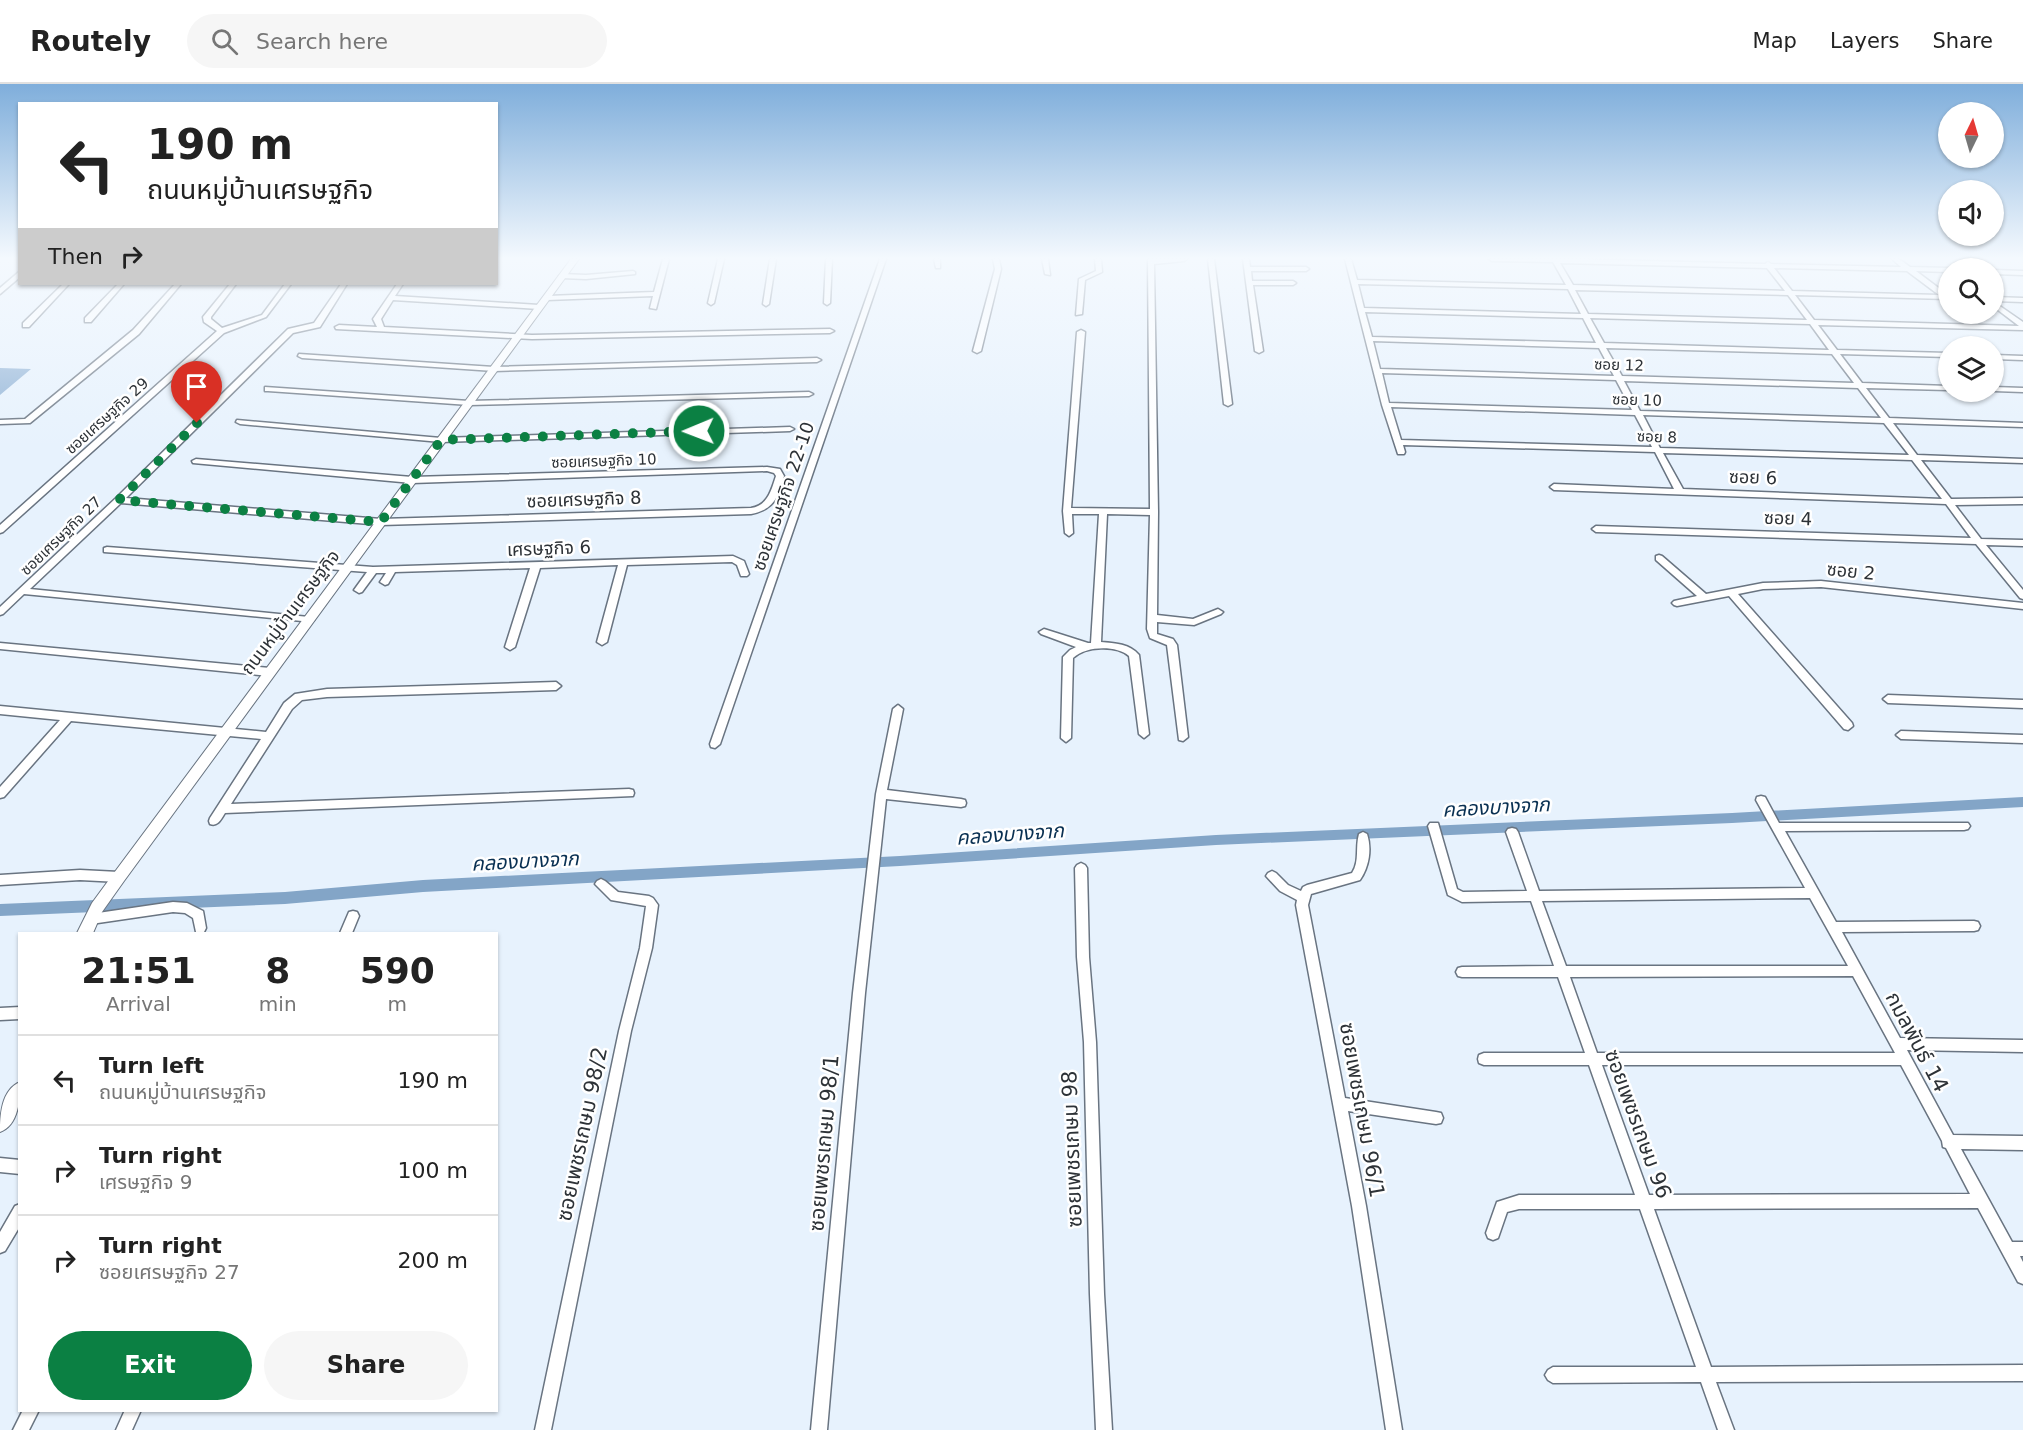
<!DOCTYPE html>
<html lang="en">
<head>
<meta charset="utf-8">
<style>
  body { margin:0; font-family:"DejaVu Sans","Noto Sans Thai",sans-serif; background:#f6f6f6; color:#222; height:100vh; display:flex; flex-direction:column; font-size:22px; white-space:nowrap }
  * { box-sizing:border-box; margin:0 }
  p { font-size:20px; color:#767676 }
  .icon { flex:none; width:33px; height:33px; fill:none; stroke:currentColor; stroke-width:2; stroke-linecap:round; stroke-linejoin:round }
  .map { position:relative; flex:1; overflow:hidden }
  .drawer { position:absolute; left:18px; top:848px; width:480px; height:480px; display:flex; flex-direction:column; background:#fff; border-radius:0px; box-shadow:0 2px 4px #0004 }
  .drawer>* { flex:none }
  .hud { position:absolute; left:18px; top:18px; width:480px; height:183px; border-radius:0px; box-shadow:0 2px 4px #0004; background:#fff; color:#222; overflow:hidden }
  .needle { width:39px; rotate:5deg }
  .tools { position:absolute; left:1938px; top:18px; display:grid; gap:12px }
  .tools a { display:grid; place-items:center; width:66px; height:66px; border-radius:50%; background:#fff; box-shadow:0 2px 4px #0004; font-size:30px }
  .pin { position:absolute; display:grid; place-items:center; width:51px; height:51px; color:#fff; margin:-62px -26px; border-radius:50% 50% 50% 0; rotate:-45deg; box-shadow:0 0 6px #0007 }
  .pin .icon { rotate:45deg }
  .me { position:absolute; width:66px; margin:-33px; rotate:269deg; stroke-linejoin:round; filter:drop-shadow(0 0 4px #0008) }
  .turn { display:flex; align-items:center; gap:21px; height:126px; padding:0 30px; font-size:27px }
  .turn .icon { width:78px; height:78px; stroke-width:2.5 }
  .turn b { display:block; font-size:42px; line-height:51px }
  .then { display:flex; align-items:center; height:57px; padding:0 30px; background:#0003; gap:12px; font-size:22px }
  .eta { display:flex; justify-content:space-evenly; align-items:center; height:102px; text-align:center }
  .eta b { font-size:36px; font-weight:700; line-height:42px }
  .cta { display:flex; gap:12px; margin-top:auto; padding:12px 30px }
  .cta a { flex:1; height:69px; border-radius:36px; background:#0b8043; color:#fff; font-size:24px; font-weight:700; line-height:69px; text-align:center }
  .cta a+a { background:#f6f6f6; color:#222 }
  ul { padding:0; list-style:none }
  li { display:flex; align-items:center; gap:18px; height:90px; padding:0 30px; border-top:2px solid #e0e0e0 }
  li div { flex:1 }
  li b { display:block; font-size:22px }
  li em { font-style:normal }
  header { display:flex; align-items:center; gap:36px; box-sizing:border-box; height:84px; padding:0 30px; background:#fff; border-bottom:2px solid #e0e0e0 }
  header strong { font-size:28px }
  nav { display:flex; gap:33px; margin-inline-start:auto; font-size:21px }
  .search { width:420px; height:54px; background:#f6f6f6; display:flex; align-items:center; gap:15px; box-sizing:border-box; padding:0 21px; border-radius:33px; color:#767676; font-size:22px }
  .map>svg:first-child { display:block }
</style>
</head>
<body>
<header>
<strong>Routely</strong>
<div class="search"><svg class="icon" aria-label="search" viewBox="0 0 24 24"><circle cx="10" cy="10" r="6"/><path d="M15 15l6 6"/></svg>Search here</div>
<nav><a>Map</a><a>Layers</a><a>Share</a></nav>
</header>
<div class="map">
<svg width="2023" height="1346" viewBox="0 0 2023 1346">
  <rect width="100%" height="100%" fill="#e7f2fd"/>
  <path fill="#91b3d6" d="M0 284 31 285 0 311Z"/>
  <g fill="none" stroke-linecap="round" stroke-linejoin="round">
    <path fill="#83a5c7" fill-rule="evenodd" d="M2023 713V723L1732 739 1216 761 900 782 423 808 285 820 0 832V820L285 808 423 796 900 772 1216 751 1732 729Z"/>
    <defs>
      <path id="minor" d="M663 175H669L656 225 650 224 653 212 547 216 544 214 547 212 654 208Z
        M718 175H724L714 219 711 221 708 219Z
        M770 175H776L769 220 766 222 763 220Z
        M826 175H832L830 219 827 221 824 219Z
        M880 175H886L720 660 715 664 711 663 710 660Z
        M934 175H940V184H936Z
        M993 175H999L1001 185 981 267 977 269 973 267 995 185Z
        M1042 175H1048L1050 191 1045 190Z
        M1095 175H1101L1102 188 1085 196 1082 230 1076 231 1079 195 1096 187Z
        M1148 175H1187L1184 177 1154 180 1158 428 1157 531 1193 535 1218 525 1223 528 1221 530 1194 541 1157 538V550L1173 555 1177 561 1188 653 1183 657 1179 656 1167 561 1150 554 1147 545 1150 431 1107 430 1101 558C1115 559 1130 560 1139 571L1149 650 1144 654 1139 650 1129 572C1116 561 1086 562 1073 574L1071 654 1066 658 1061 654 1063 573 1070 566 1076 563 1041 550 1039 548 1044 545 1088 559H1091L1099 430H1072L1073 449 1069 452 1065 449 1063 427 1077 248 1081 246 1085 248 1071 424 1150 425Z
        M1208 175H1214L1232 320 1228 322 1224 320Z
        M1243 175H1249L1250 183H1306L1309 185 1306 187H1251L1252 197H1293L1296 199 1293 201H1253L1263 267 1259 269 1255 267Z
        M1345 175H1351L1357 196 1566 201 1553 178 1492 177 1489 175H1574L1765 180 1768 178 1771 180 1901 183 1892 175H1899L1910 183 1950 184H1948V188L1916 187 1948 211V215L1795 211 1814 236 2019 242 1994 223V218L2023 238V246L1818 241 1837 266 1948 269V273L1840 270 1862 299 1948 302V306L1866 304 1889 334 2023 339V343L1893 339 1917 371 2023 375V379L1921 376 1951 415 2023 414V420L1955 421 1981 455 2023 456V462L1986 461 2023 506V515L2020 514 1976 460 1596 448 1592 445 1596 442 1971 454 1946 420 1554 406 1550 403 1554 400 1674 405 1655 368 1403 361 1405 368 1404 370H1398L1382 321ZM1560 179 1767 184 1785 207 1573 201ZM1774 184 1907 187 1939 211 1792 207ZM1358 200 1568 205 1581 230 1364 224ZM1575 206 1788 211 1807 236 1588 230ZM1365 228 1583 234 1596 259 1372 253ZM1590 234 1810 240 1829 266 1604 259ZM1373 257 1599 264 1614 292 1380 285ZM1606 264 1832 270 1854 299 1622 292ZM1382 289 1616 296 1632 326 1389 319ZM1624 297 1858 304 1881 334 1640 327ZM1391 323 1635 331 1652 363 1401 356ZM1643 331 1884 339 1909 371 1660 364ZM1663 369 1912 376 1942 415 1683 405Z
        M1994 186 2023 187V191L1994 190Z
        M20 187V193L0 210V204Z
        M633 187 635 188V190L586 195 562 194 559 192 562 190 586 191Z
        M63 200H69L29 243H23V239Z
        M118 200H124L91 238H85V234Z
        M175 200H181L139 250 30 339 0 340V336L25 335 133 246Z
        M230 200H236L211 233V235L222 244 262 231 285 200H291L266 233 224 249 3 448 0 449V441L217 247 204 238 203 233Z
        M341 200H347L320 243 293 249 126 414 381 435 751 424C768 421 771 407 776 392L774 389 767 387 412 399 193 379 192 377 196 375 412 393 767 383 780 385 784 392C778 413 775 425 751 430L381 441 121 419 30 505 309 533 314 536 312 538 24 510 3 530 0 531V523L116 414 288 245 314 239Z
        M397 200H403L395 212 539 221 542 223 539 225 393 216 381 235 384 243 532 251 830 245 834 247 830 249 532 255 336 245 335 243 339 241 377 243 373 235Z
        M1994 213 2023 214V218L1994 217Z
        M299 270 494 283 817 274 821 276 817 278 494 287 302 274 298 272Z
        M1994 271 2023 272V276L1994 275Z
        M265 303 469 317 809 308 813 310 809 312 469 321 268 307H265Z
        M1994 303 2023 304V308L1994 307Z
        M237 336 441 354 790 343 794 345 790 347 441 358 240 340 236 338Z
        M107 463 373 483 733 472 744 477 749 490 747 492H741L737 481 732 478 627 481 607 558 602 561 597 558 618 481 540 484 515 563 510 566 505 563 530 484 395 488 388 500 385 501 380 498 386 489H376L362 508 359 509 354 506 367 488 104 468V464Z
        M1659 471 1662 472 1706 510 1763 499 1821 497 2023 519V525L1821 503 1763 505 1738 510 1852 639 1853 642 1848 646 1844 645 1729 512 1677 522 1674 521 1672 519 1674 517 1697 512 1656 476V472Z
        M0 559 270 584 275 588 270 592 0 565Z
        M556 598 561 602 556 606 327 613 302 616 292 625 231 720 629 705 633 706 634 709 633 712 225 729C221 735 218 743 210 740L209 737 210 734 261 655 71 637 4 713 0 714V703L60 636 0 630V622L266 648 284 619 295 610 327 605Z
        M1888 611 2023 616V624L1888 619 1883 615Z
        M898 621 903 625 887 706 961 715 965 716 966 719 965 722 961 723 886 715 865 909 827 1346H811L853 909 876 710 893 625Z
        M1901 647 2023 651V659L1901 655 1896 651Z
        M1761 712 1765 713 1779 739H1968L1970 742 1968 745 1964 746 1785 747 1836 838 1974 837 1978 838 1980 842 1978 846 1974 847 1842 848 1900 954 2023 956V968L1907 966 1953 1051 2023 1052V1066L1961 1065 2012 1158H2023V1172H2020L2023 1178V1200L2018 1198 1978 1124 1654 1125 1711 1283 2023 1281V1297L1716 1298 1734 1346H1718L1701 1298 1553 1299 1548 1296 1545 1291 1548 1286 1553 1283H1696L1640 1125H1519L1507 1128 1498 1154 1493 1156 1488 1154 1486 1149 1497 1118 1519 1111H1635L1589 981H1484L1479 979 1478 975 1479 971 1484 969H1585L1558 893H1462L1458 892 1456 888 1458 884 1462 883 1554 882 1531 817 1462 818 1448 811 1428 742 1430 739H1438L1457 805 1463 808 1527 807 1506 748 1508 745 1512 744 1516 745 1518 748 1539 807 1805 804 1756 716 1757 713ZM1810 814 1848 882H1566L1542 817ZM1853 892 1895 969H1597L1570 893ZM1602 981H1901L1942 1057 1943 1063 1946 1064 1970 1110 1649 1111Z
        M1363 748 1367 750C1372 765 1369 783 1360 796L1311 810 1308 821 1345 1014 1436 1028 1441 1029 1443 1034 1441 1039 1436 1040 1348 1027 1366 1122 1402 1346H1386L1352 1122 1296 821 1297 816 1280 807 1266 792 1268 789 1272 787 1276 789 1288 801 1301 807 1303 803 1307 801 1352 789C1360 777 1355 763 1359 750Z
        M1081 779 1085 781 1087 784 1089 873 1096 958 1104 1210 1112 1346H1096L1090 1210 1084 958 1077 873 1075 784 1077 781Z
        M80 786 119 788 123 790 125 793 123 796 119 798 80 796 0 801V791Z
        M601 795 605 797 618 808 649 812 653 814 658 821 652 864 631 947 551 1346H535L619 947 640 864 646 822 611 816 595 800 597 797Z
        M173 818 187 819 203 827 206 844 204 848 200 849 196 848 193 834 185 829 173 828 91 840 87 839 85 835 87 831 91 830Z
        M353 827 357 828 359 832 352 849H340L349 828Z
        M20 923V935L0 936V924Z
        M0 1074 20 1076V1090L0 1088Z
        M20 1120V1142L5 1167 0 1169V1148L15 1122Z
        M23 1326H39L29 1346H13Z
        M125 1326H141L132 1346H116Z"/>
      <path id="tertiary" d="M571 175H579L124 797 102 828 93 849H77L92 819 114 789Z
        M20 998C20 1015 19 1041 0 1048 0 1032 1 1006 20 998Z"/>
    </defs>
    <use href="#minor" stroke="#697481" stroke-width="3"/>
    <use href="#tertiary" stroke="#697481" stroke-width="2"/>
    <use href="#minor" fill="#fff" fill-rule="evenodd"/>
    <use href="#tertiary" fill="#fff" fill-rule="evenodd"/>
  </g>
  <linearGradient id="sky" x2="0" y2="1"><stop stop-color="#7faedb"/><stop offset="0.48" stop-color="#f4f9fe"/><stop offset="1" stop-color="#f4f9fe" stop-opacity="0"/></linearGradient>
  <rect width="2023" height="363" fill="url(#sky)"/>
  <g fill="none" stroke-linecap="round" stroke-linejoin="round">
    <path stroke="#0b8043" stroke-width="10" stroke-dasharray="0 18" d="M197 339 119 416 381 438 441 356 699 347"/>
  </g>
  <g text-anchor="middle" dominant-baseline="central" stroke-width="5" stroke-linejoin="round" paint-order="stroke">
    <g font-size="15" fill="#2d3237" stroke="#fff">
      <text transform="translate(1619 281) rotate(2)">ซอย 12</text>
      <text transform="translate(1637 316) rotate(2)">ซอย 10</text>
      <text transform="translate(107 332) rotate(-42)">ซอยเศรษฐกิจ 29</text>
      <text transform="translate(1657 353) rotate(2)">ซอย 8</text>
      <text transform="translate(604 377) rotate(-2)">ซอยเศรษฐกิจ 10</text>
      <text transform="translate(61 452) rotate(-44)">ซอยเศรษฐกิจ 27</text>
    </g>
    <g font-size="18" fill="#2d3237" stroke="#fff">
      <text transform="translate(1753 393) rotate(2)">ซอย 6</text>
      <text transform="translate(783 412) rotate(-71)">ซอยเศรษฐกิจ 22-10</text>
      <text transform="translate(584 415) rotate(-2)">ซอยเศรษฐกิจ 8</text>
      <text transform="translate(1788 434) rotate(2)">ซอย 4</text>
      <text transform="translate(549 464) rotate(-2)">เศรษฐกิจ 6</text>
      <text transform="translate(1851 487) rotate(6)">ซอย 2</text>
      <text transform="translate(290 528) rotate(-53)">ถนนหมู่บ้านเศรษฐกิจ</text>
    </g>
    <g font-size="20" font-style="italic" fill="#093052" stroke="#fff">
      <text transform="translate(1496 723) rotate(-3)">คลองบางจาก</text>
      <text transform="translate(1010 750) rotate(-4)">คลองบางจาก</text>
      <text transform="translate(525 777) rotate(-3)">คลองบางจาก</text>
    </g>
    <g font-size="21" fill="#2d3237" stroke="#fff">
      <text transform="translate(1917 958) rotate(62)">กมลพันธ์ 14</text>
      <text transform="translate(1362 1026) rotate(80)">ซอยเพชรเกษม 96/1</text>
      <text transform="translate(1638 1040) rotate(70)">ซอยเพชรเกษม 96</text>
      <text transform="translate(582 1050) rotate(-78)">ซอยเพชรเกษม 98/2</text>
      <text transform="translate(824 1059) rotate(-85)">ซอยเพชรเกษม 98/1</text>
      <text transform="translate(1072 1065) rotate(-92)">ซอยเพชรเกษม 98</text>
    </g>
  </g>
</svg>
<div class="tools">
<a><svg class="needle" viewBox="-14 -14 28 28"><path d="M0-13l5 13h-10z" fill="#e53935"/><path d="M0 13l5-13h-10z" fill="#767676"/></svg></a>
<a><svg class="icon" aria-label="sound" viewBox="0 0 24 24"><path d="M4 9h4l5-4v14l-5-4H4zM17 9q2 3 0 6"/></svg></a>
<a><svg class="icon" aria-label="search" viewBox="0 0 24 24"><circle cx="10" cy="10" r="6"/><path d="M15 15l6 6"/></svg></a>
<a><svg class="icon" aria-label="layers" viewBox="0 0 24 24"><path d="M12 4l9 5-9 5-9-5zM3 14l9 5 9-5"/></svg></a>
</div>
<div class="pin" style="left:197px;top:339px;background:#d93025"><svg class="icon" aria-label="arrive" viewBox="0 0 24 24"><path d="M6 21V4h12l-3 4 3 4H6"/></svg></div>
<svg class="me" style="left:699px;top:347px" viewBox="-20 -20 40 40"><circle r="17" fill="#0b8043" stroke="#fff" stroke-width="3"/><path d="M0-11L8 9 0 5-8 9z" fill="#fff"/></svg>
<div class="hud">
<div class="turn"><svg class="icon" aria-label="left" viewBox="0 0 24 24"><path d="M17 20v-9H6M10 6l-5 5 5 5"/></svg><div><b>190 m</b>ถนนหมู่บ้านเศรษฐกิจ</div></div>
<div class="then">Then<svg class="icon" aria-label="right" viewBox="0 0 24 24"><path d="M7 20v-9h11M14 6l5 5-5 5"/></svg></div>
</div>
<section class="drawer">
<div class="eta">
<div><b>21:51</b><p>Arrival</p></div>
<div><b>8</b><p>min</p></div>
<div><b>590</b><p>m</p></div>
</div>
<ul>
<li><svg class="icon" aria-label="left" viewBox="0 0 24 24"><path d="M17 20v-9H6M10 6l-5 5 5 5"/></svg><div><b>Turn left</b><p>ถนนหมู่บ้านเศรษฐกิจ</p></div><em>190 m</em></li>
<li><svg class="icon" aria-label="right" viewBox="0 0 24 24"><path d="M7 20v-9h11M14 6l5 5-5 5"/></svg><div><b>Turn right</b><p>เศรษฐกิจ 9</p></div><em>100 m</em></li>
<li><svg class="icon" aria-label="right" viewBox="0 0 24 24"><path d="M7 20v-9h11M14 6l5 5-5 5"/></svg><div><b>Turn right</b><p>ซอยเศรษฐกิจ 27</p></div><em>200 m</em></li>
</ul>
<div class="cta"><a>Exit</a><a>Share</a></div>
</section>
</div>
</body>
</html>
